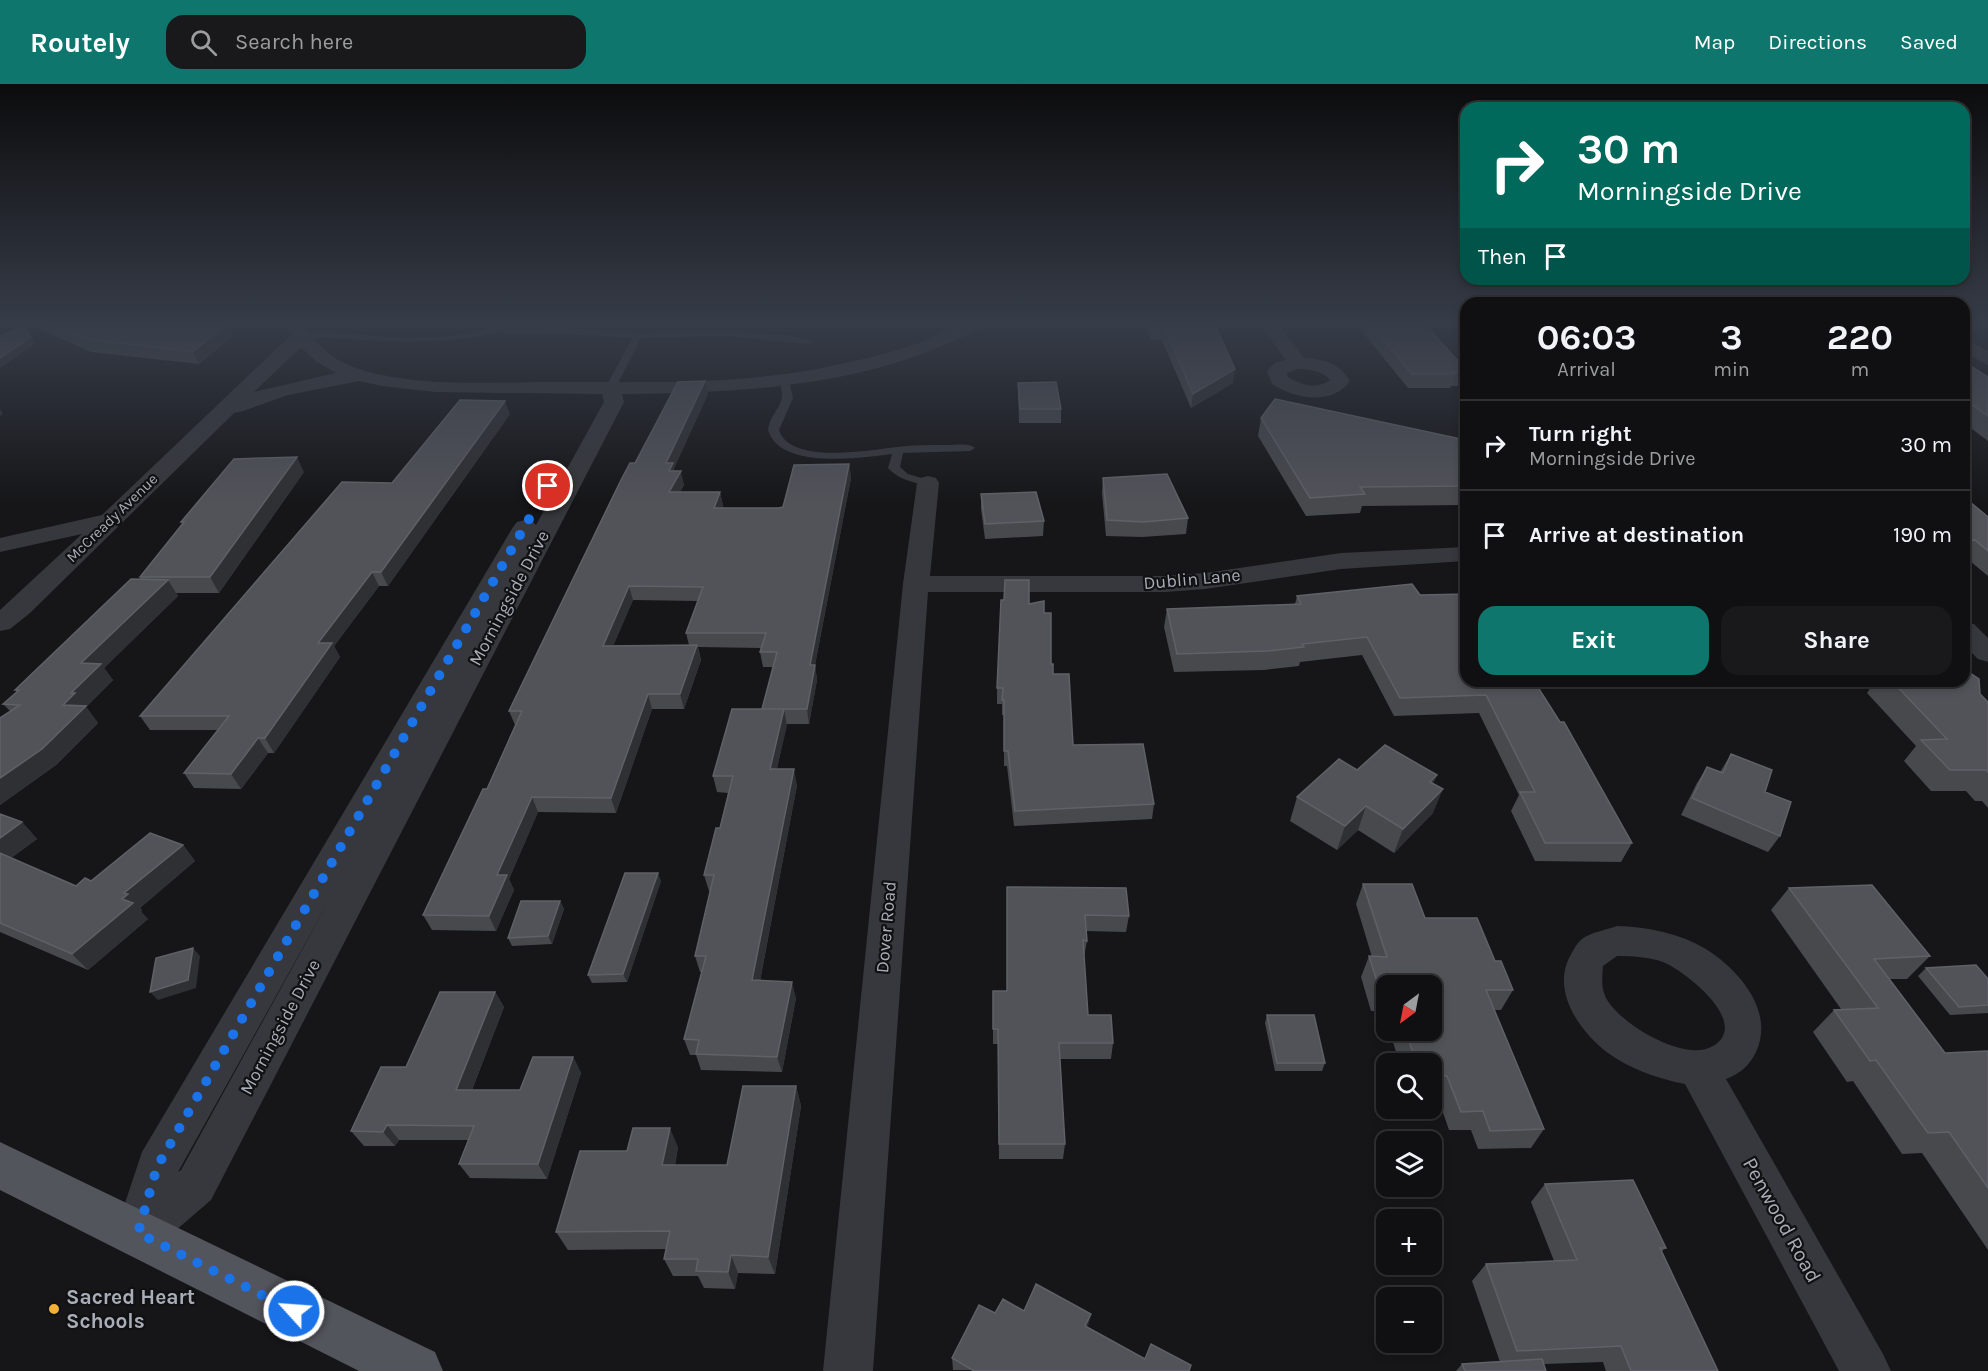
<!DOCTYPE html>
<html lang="en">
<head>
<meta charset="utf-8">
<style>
  body { margin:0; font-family:Karla,sans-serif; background:#19191b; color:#f1f3f6; height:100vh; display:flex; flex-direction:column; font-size:22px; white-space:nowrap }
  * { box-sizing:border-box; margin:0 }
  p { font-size:20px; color:#9c9d9f }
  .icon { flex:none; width:33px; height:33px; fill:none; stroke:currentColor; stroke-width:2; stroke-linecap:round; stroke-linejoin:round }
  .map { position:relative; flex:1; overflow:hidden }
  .panel { position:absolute; left:1460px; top:213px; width:510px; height:390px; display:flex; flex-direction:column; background:#101012; border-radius:18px; box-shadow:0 3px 9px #0003,0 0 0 2px #303032 }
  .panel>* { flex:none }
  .top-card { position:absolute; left:1460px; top:18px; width:510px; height:183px; border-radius:18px; box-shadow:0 3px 9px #0003,0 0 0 2px #303032; background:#00695c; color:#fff; overflow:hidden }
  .needle { width:39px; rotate:212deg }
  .tools { position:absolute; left:1376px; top:891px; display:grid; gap:12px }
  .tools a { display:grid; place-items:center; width:66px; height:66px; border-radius:12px; background:#101012; box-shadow:0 3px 9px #0003,0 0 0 2px #303032; font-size:30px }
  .pin { position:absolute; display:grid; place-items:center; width:51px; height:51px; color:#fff; margin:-26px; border:3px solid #fff; border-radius:50%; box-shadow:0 2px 6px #0007 }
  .me { position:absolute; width:66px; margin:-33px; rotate:296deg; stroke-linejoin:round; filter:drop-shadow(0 0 4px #0008) }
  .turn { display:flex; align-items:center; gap:21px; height:126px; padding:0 18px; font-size:27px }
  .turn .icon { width:78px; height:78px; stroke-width:2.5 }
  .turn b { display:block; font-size:42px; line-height:51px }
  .then { display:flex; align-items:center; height:57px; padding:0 18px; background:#0003; gap:12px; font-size:22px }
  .eta { display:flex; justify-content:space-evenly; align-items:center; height:102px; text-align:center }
  .eta b { font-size:36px; font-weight:700; line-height:42px }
  .cta { display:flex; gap:12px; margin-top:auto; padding:12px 18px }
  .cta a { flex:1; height:69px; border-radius:18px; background:#0f766e; color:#fff; font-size:24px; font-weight:700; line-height:69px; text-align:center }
  .cta a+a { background:#19191b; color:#f1f3f6 }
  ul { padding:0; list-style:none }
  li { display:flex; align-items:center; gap:18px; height:90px; padding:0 18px; border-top:2px solid #303032 }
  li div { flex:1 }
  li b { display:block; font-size:22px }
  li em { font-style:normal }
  header { display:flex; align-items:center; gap:36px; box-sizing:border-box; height:84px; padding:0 30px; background:#0f766e; color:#fff }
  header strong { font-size:28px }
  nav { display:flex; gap:33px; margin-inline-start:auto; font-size:21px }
  .search { width:420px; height:54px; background:#19191b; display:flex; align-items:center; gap:15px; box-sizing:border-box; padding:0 21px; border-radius:18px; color:#9c9d9f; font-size:22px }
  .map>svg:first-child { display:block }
</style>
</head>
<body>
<header>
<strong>Routely</strong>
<div class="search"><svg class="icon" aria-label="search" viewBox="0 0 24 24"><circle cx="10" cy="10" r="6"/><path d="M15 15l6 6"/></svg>Search here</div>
<nav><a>Map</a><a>Directions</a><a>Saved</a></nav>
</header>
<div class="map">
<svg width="1988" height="1287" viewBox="0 0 1988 1287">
  <rect width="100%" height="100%" fill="#161618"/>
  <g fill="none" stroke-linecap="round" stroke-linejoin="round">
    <path fill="#37383d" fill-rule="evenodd" d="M507 239H521L508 245 557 244 553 239H562L567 244 638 249 724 247 787 251 814 257 809 260 724 252 641 254 616 303 611 306 606 303 632 254 564 250 505 251 501 248C442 262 387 257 328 254 319 253 304 257 296 252 310 243 381 253 402 254 437 254 474 251 507 239Z
      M784 294 789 297 793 314 779 346C790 381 869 366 897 363 914 361 931 361 949 361 957 361 969 359 975 364L970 367 903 369 900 383 908 390 932 397V401L928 402C913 398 899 396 888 384L892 370C860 374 780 386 768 346 771 324 789 323 779 297Z"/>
    <path fill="#37383d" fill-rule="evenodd" d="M282 239H301C313 254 326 271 344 279 400 305 493 298 555 298 643 298 735 301 822 284 855 277 888 270 919 259 934 253 950 241 965 239 972 238 980 239 988 239L985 243C950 259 915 274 878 284 795 306 708 309 622 310L624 318 211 1116 154 1165 138 1172 122 1165 115 1149 142 1068 513 443 517 438 525 436 533 438 536 441 604 318 602 310 436 308 382 302 359 297 288 311 243 327 234 329 30 529 10 545 0 547V526L82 450 0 468V454L102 431 291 251ZM301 263 317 278 336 289 254 308ZM330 815 181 1086 178 1088Z
      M1259 239H1278L1304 274C1323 275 1340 279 1350 297 1332 322 1295 315 1272 300L1267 287 1275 279 1286 276ZM1298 285C1310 286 1322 286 1330 296 1317 306 1301 301 1288 293L1287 289Z
      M1964 254 1988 267V281L1964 268Z
      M928 392 936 394 939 399 930 492H1165L1205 489 1341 469 1466 463V477L1341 485 1205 505 1165 508H928L873 1287H823L903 500 917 399 920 394Z
      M1964 538 1974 540 1988 554V578L1978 575 1964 561Z
      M1617 842C1648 843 1679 849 1706 865 1739 886 1775 927 1756 968 1749 982 1741 989 1726 995L1883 1270 1891 1287H1839L1685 1000C1659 995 1630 985 1608 969 1581 949 1552 909 1569 874 1573 867 1576 860 1582 855 1592 848 1606 846 1617 842ZM1617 872C1632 872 1649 873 1663 878 1684 886 1752 939 1713 962 1685 979 1620 940 1606 914 1601 904 1602 893 1603 882Z"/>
    <path fill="#53555c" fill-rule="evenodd" d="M0 1058 435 1268 443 1287H359L0 1106Z"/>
  </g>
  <path fill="#47494d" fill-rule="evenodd" d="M25 239H229L234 251 199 280 91 268Z
    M1145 239H1190L1233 299 1191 324 1162 256H1151Z
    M1355 239H1424L1466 286V292L1462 302H1451L1450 304H1408Z
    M1964 278 1988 293V357L1964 339Z
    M1018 299 1061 325V339H1019Z
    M708 310 674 384V387L684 401 680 408H720L723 422 722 424H779L783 423 849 380 851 394 815 581 817 596 809 640H786L777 685 797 701 760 897 796 914 782 988 701 986 696 971H690L684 955 702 888H700L695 872 710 807H709L704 791 720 744 728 709 717 708 713 692 762 625 773 583H763L760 568 761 564 698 563 701 576 684 625H652L616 729 538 728 509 795 514 806 496 847 432 846 423 831 487 705 515 641 509 627 635 379ZM633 516 698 517 686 549 689 561 613 562Z
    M510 330 388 502H379L334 562 340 573 274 669H268L241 705 194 704 184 689 218 646H150L140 632 392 399Z
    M1261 334 1466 356V421L1362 422 1360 429 1306 432 1258 352Z
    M304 388 219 509H176L178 512 104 584 113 596 86 623 98 639 56 681 0 721V634L10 627 3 620 17 608 15 606 141 496 140 493 183 440 181 438Z
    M1103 394 1188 434 1186 450 1142 453 1106 452 1102 409Z
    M981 410 1044 437 1043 452 985 455 981 425Z
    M1964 413 1988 433V492L1964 472Z
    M1420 511 1534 597 1632 759 1621 778 1535 777 1511 727 1519 711 1479 629 1394 632 1362 571 1300 578 1299 582 1264 586 1174 588 1164 543 1167 525 1295 520 1297 512Z
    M1029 520 1051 580 1073 661 1154 720 1152 735 1014 742 1007 682H1004V631H1002V620H997V604Z
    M1875 597H1964L1988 618V724L1982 717H1975L1966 707H1931L1904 677 1916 662 1867 609Z
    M1731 670 1765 708 1780 752 1768 768 1681 731 1697 699 1707 683 1720 688Z
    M1357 686 1433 700V729L1394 769 1358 746 1337 766 1290 737 1297 713Z
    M0 730 22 738 37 755 11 774 76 802 183 761 195 777 140 824 142 826 141 828 148 835 88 886 0 848Z
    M661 797 627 898 592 899 588 891Z
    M1363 800 1425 834 1495 877 1513 906 1501 926H1494L1544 1045 1531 1064 1478 1065 1471 1046H1449L1437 1011H1431V980H1400L1389 946H1431L1386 902V937L1382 927H1371L1361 893 1369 872 1372 873 1356 820Z
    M1007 803 1129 832 1126 848 1086 847 1087 857 1084 873 1088 931 1113 959 1111 975H1060L1065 1060 1063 1075H999L998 960H993V907H1007Z
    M1789 804 1930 872 1907 895H1890L1945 969 1988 967V1166L1922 1069 1902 1070 1853 997 1847 998 1813 948 1834 926 1841 925 1771 826Z
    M560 817 564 825 552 860 512 862 508 854Z
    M1926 884 1988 895V929L1950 931 1918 892Z
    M495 908 504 923 472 1006H520L573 973 581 989 547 1095 470 1094 459 1080 468 1056H399L395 1062H364L351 1047 406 983Z
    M1267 931 1325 979 1322 987H1275L1265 939Z
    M796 1002 801 1022 775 1190 738 1189 735 1205 704 1204 698 1192H673L664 1175 666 1165 568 1166 556 1148 678 1063 675 1081H727Z
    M1545 1100 1666 1164 1661 1168 1718 1287H1606L1603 1278 1544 1280 1546 1287H1456L1462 1280 1500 1278 1472 1197 1486 1180 1554 1177 1531 1118Z
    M1024 1227 1088 1243 1145 1275 1189 1287 953 1286 952 1274 995 1229Z"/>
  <path fill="#2f3033" d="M227 239H229L234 251 199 280 193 268Z
    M24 242 35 260 0 284V274Z
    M1235 285 1233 299 1191 324 1193 310Z
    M705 297 708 310 674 384 676 393H669L666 379Z
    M505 317 510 330 388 502 381 488Z
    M0 325 3 330 0 332Z
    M297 373 304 388 219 509 210 493Z
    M849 380 851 394 812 596 810 581Z
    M681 387 684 401 672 422 669 408Z
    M720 408 723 422 717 438 714 424Z
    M372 488 379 502 334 562 340 573 274 669 265 654 318 559Z
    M168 496 178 512 104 584 113 596 86 623 98 639 56 681 0 721V694L63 621 71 609 81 579Z
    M629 502 633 516 607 576 603 562Z
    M697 561 701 576 684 625 680 610Z
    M815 581 817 596 809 640 807 625Z
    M648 610 652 625 616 729 611 714Z
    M784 625 787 642 773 701 770 685Z
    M258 654 268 669 241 705 231 690Z
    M794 685 797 701 757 912 752 896Z
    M1437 691 1427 715 1430 698Z
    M1443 705 1433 729 1394 769 1403 745Z
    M532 713 538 728 509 795 514 806 496 847 489 832 497 791Z
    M1366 722 1358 746 1337 766 1345 742Z
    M22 738 37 755 3 780 0 777V754Z
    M183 761 195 777 140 824 142 826 141 828 148 835 88 886 72 870 122 815 124 809Z
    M658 789 661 797 627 898 623 890Z
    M560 817 564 825 552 860 548 852Z
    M193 864 200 872 196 904 158 916 150 908Z
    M792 898 796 914 782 988 777 973Z
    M495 908 504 923 466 1021 456 1006Z
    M573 973 581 989 547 1095 538 1080Z
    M796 1002 801 1022 775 1190 768 1173Z
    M387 1041 399 1056 395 1062 383 1048Z
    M670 1044 678 1063 671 1100 662 1081Z
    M731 1171 738 1189 735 1205 728 1188Z
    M1091 1230 1088 1243 1083 1254 1085 1242Z"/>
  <path fill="#525359" stroke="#5f6168" stroke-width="1.5" d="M46 239H227L193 268 84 255Z
    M1151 239H1214L1235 285 1193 310 1164 242 1153 243Z
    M1369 239H1424L1466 286V288H1452L1454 290H1412Z
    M24 242 31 253 0 274V252Z
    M1964 278 1988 293V332L1964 315Z
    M705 297 666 379H673L669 387H681L669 408H720L714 424H779L783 423 794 381 849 380 810 581H815L807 625H762L777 568H760L766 549H686L703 503 629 502 603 562 697 561 680 610H648L611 714 532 713 497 791H507L489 832 423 831 483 705H487L522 627H509L621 396 630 379H635L678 298Z
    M1056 298 1061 325H1020L1018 299Z
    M1275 315 1466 356V402L1360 403 1365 410 1310 414 1261 334Z
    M460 316 505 317 381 488H372L318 559H332L265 654H258L231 690 184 689 229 632H140L342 398 392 399Z
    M297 373 210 493H140L184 438H181L234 375Z
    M1167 390 1188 434 1143 438 1107 436 1103 394Z
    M1036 408 1044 437 985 440 981 410Z
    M1964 413 1988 433V467L1975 456 1966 457 1964 455Z
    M131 495 168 496 81 579 101 580 71 609H75L63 621 86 622 42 665 0 694V634L20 621 3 620 19 606H15Z
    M1005 496H1029V520L1044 517V529H1051V580H1053V590H1069L1073 661 1143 660 1154 720 1015 727 1008 667H1004V616H1002L1003 604H997L1001 516H1004Z
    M1412 500 1420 511 1466 510V597H1534L1560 638H1564L1632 759H1545L1520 708H1535L1486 611 1400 614 1367 553 1302 560 1304 563 1268 567 1177 570 1167 525 1301 520 1297 512Z
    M1964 585 1979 595 1980 610 1988 618V688L1986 686H1950L1921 656 1947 655 1892 597H1964Z
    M732 625H784L770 685H794L752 896 792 898 777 973 696 970 699 956 684 955 706 872H695L714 791H704L716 744H720L733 692H713Z
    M1385 661 1437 691 1430 698 1443 705 1403 745 1366 722 1345 742 1297 713 1339 675 1357 686Z
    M1731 670 1772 686 1765 708 1791 718 1780 752 1692 714 1707 683 1723 689Z
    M0 730 22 738 0 754Z
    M150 749 183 761 124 809 128 810 122 815 133 819 72 870 0 839V769L76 802 85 794 91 797Z
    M625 789H658L623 890 588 891Z
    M1363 800H1412L1425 834H1477L1495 877H1501L1513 906H1486L1544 1045 1490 1047 1483 1027 1461 1028 1447 992H1431V980H1417L1405 946H1431V902H1386V907H1380L1369 872 1387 873Z
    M1872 801 1930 872 1874 875 1945 969 1988 967V1104L1949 1048 1928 1049 1876 976 1870 977 1834 926 1878 924 1789 804Z
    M1007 803 1126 804 1129 832 1085 831 1087 857 1083 856 1088 931H1111L1113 959H1059L1065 1060H999L998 945H993V907H1007Z
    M521 817H560L548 852 508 854Z
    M193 864 188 896 150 908 156 874Z
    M1976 881 1988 895V921L1959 923 1926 884Z
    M440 908H495L456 1006H520L533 973H573L538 1080H459L474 1042 387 1041 383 1048 351 1047 381 983H406Z
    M1267 931H1314L1325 979H1277Z
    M743 1002H796L768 1173 731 1171 728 1188 696 1187 698 1175H664L670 1147 556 1148 580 1067H627L633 1044H670L662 1081H727Z
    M1633 1096 1666 1164H1660L1718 1287H1631L1621 1262 1517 1267 1486 1180 1577 1176 1545 1100Z
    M1036 1200 1091 1230 1085 1242 1145 1275 1151 1260 1191 1281 1189 1287H974L952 1274 979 1221 995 1229 1003 1215 1024 1227Z
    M1542 1275 1546 1287H1465L1462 1280Z"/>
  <linearGradient id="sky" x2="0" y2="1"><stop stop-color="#0c0c0d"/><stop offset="0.57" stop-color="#363c48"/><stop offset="1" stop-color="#363c48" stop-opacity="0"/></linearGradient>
  <rect width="1988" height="420" fill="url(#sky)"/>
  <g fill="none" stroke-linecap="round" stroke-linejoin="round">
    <path stroke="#1a73e8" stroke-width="10" stroke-dasharray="0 18" d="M294 1227 138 1149 157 1083 548 402"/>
  </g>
  <circle fill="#f2b134" stroke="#111113" stroke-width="2" cx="54" cy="1225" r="6"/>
  <g text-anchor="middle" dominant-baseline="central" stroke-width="4.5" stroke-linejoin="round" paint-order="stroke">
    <g font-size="15" fill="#a8adb8" stroke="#111113">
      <text transform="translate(112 434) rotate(-44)">McCready Avenue</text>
    </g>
    <g font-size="18" fill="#a8adb8" stroke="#111113">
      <text transform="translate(1192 495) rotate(-5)">Dublin Lane</text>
      <text transform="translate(509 514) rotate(-62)">Morningside Drive</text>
      <text transform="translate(886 843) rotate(-85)">Dover Road</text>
      <text transform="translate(280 943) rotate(-62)">Morningside Drive</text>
    </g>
    <g font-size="21" fill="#a8adb8" stroke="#111113">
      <text transform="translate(1782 1136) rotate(61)">Penwood Road</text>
    </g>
    <g font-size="21" font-weight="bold" fill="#a8adb8" stroke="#111113" text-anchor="start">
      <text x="66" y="1213">Sacred Heart<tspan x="66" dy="24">Schools</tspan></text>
    </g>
  </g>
</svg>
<div class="tools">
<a><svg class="needle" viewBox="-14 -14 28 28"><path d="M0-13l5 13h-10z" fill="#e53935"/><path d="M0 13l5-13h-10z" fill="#9c9d9f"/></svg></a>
<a><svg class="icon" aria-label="search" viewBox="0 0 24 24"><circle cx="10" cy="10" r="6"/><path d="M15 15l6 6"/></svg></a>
<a><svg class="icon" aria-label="layers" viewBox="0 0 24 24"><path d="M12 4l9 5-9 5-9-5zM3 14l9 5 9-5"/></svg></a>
<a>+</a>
<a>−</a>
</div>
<div class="pin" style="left:548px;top:402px;background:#d93025"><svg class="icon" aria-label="arrive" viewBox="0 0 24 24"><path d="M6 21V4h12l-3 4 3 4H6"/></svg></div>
<svg class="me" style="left:294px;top:1227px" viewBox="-20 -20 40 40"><circle r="17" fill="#1a73e8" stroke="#fff" stroke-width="3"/><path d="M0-11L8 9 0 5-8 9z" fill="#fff"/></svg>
<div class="top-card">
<div class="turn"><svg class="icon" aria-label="right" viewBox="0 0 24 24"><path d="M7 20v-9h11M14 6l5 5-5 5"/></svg><div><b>30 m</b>Morningside Drive</div></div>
<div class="then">Then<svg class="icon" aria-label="arrive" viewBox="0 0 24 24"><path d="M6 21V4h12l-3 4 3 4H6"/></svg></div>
</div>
<section class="panel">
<div class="eta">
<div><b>06:03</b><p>Arrival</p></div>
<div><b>3</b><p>min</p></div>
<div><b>220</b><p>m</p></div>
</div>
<ul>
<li><svg class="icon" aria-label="right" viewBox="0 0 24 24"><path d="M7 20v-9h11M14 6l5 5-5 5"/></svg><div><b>Turn right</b><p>Morningside Drive</p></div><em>30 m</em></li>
<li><svg class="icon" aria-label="arrive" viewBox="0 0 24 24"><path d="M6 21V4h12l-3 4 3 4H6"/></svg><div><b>Arrive at destination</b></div><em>190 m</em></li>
</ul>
<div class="cta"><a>Exit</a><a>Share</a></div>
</section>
</div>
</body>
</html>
